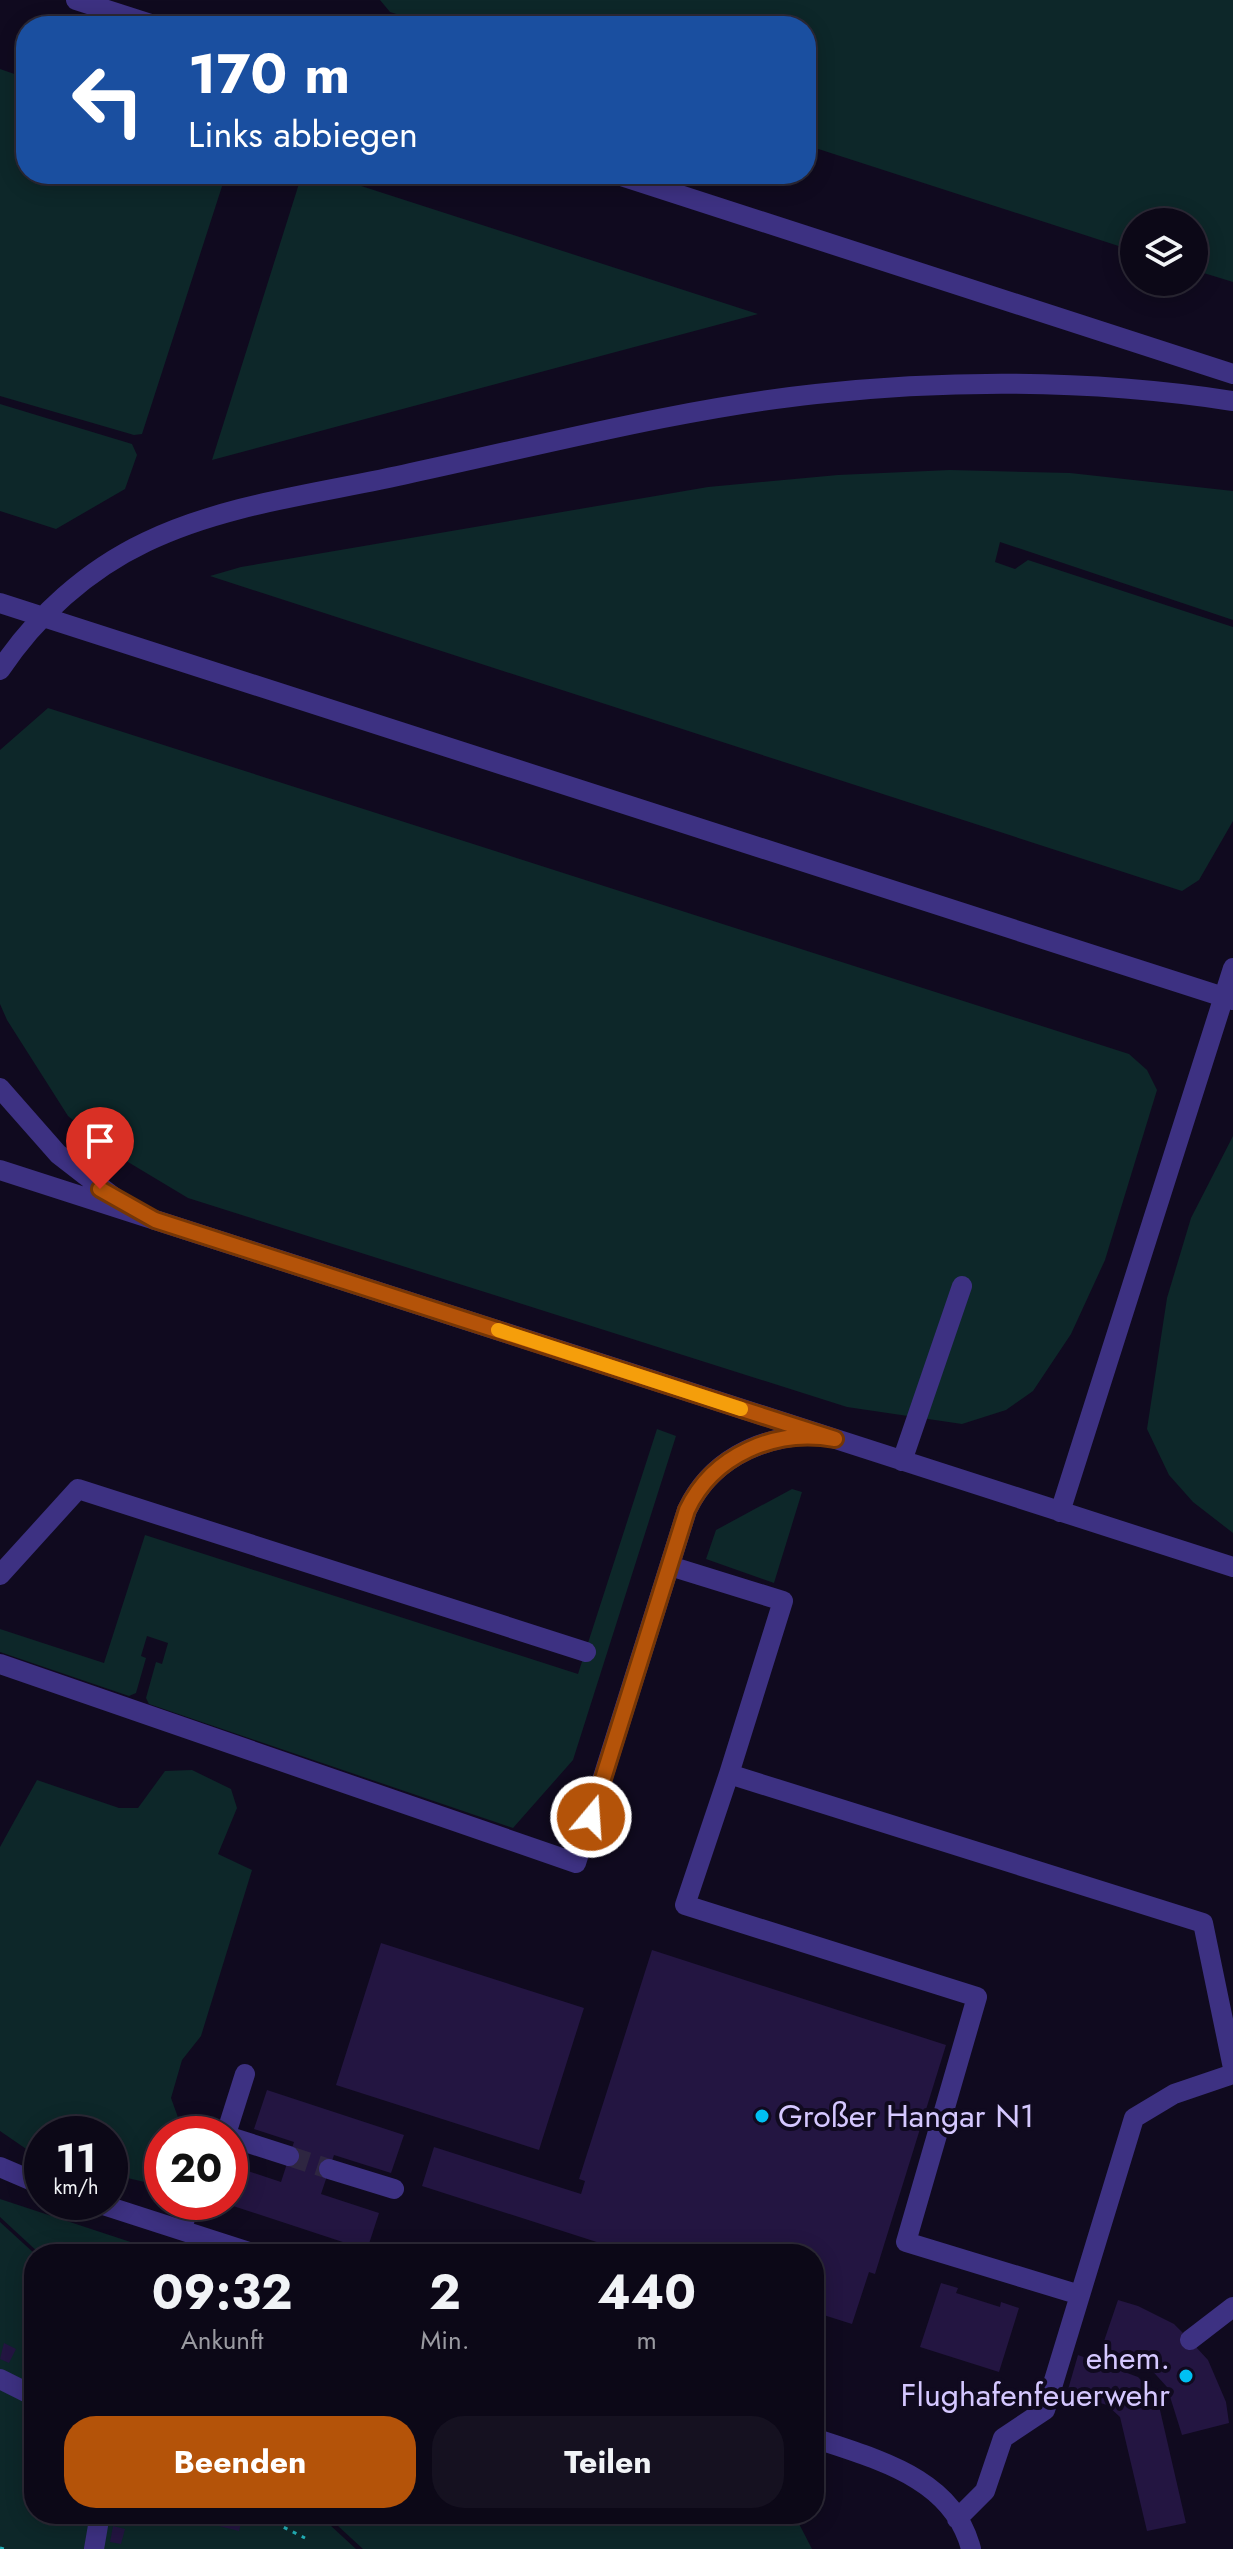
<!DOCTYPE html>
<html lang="de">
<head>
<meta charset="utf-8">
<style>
  body { margin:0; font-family:Jost,sans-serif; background:#151120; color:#f1f3f6; height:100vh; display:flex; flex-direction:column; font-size:30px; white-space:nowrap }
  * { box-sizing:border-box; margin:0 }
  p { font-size:26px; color:#9a9aa1 }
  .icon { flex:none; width:44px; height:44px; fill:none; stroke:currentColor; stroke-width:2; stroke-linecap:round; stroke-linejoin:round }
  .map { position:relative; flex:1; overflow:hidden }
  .sheet { position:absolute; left:24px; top:2244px; width:800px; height:280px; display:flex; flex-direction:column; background:#0c0817; border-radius:32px; box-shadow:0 4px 20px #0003,0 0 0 2px #2c2936 }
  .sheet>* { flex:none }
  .guide { position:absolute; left:16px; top:16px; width:800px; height:168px; border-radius:32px; box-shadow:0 4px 20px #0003,0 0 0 2px #2c2936; background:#1a4fa0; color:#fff; overflow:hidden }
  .controls { position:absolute; left:1120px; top:208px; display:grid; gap:16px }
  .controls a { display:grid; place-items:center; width:88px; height:88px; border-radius:50%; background:#0c0817; box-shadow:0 4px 20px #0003,0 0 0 2px #2c2936; font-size:40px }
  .speed { position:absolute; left:24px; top:2116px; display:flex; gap:16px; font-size:40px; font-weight:700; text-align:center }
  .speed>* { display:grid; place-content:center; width:104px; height:104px; border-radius:50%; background:#0c0817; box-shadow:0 4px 20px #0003,0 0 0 2px #2c2936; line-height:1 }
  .speed small { font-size:20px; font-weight:400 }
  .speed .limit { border:12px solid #d22; background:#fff; color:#111 }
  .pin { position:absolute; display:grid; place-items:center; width:68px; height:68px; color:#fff; margin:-82px -34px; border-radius:50% 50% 50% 0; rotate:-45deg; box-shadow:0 0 8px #0007 }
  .pin .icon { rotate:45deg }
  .me { position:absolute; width:88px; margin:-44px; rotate:18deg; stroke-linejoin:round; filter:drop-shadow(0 0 6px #0008) }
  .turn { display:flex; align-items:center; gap:28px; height:168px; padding:0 40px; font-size:36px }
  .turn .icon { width:104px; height:104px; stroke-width:2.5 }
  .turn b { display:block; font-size:56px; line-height:68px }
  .eta { display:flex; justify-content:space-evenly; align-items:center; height:136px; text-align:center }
  .eta b { font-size:48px; font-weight:700; line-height:56px }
  .cta { display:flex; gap:16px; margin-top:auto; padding:16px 40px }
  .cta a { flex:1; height:92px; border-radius:32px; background:#b45309; color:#fff; font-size:32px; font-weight:700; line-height:92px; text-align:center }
  .cta a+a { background:#151120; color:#f1f3f6 }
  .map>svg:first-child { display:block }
</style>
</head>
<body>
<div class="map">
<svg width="1233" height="2549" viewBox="0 0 1233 2549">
  <rect width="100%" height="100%" fill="#100a1f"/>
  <path fill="#0d2729" d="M380 0H1233V282L1194 270V222H1134V251L806 145V26H434L390 12Z
    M0 69 26 78V174H226L142 434 134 435 0 396Z
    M302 174H324L758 314 212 460Z
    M0 404 132 444 137 455 125 489 56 529 0 511Z
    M950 470 1070 473 1233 491V620L1000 542 995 562 1015 569 1028 560 1233 627V821L1199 880 1182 891 210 576 241 567 708 487 838 475Z
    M48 708 1129 1054 1147 1070 1157 1090 1105 1260 1071 1334 1033 1391 1006 1410 962 1424 847 1407 188 1198 113 1153 68 1116 7 1020 0 1004V750Z
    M1233 1136V1533L1193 1502 1169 1475 1147 1429 1167 1298 1191 1218Z
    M657 1429 676 1436 573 1760 513 1828 149 1704 146 1698 156 1662 162 1664 168 1643 147 1636 141 1656 146 1658 136 1693 129 1696 0 1652V1629L104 1663 145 1535 578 1674Z
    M792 1489 802 1492 774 1583 706 1559 716 1530Z
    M192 1770 231 1789 237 1808 218 1854 252 1870 201 2036 182 2060 171 2098 184 2134H162V2176L149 2183 110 2174V2134H42V2157L35 2155 0 2131V1847L37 1780 119 1808H138L165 1771Z
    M0 2199 167 2254H40L0 2217Z
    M0 2222 35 2254 34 2514H318L356 2549H0Z
    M325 2514H794L812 2549H363Z"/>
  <path fill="#231541" d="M381 1943 584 2008 539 2150 336 2085Z
    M652 1950 946 2045 875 2274 869 2272 852 2324 814 2312V2254H634L422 2186 434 2147 581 2194 585 2181 579 2179Z
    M267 2090 404 2135 391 2173 334 2155 321 2194 379 2213 367 2250 224 2203 230 2202V2165L281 2182 294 2142 254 2129Z
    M941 2283 958 2288 956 2293 1000 2307 1001 2302 1019 2308 999 2372 920 2347Z
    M1118 2300 1138 2306 1174 2324 1184 2334 1208 2360 1226 2402 1229 2423 1182 2435 1167 2387 1147 2365 1102 2347Z
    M4 2343 16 2349 9 2363 0 2359Z
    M1078 2355 1138 2377 1157 2397 1186 2523 1147 2531 1120 2417 1107 2405 1067 2393Z
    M222 2514 242 2519 239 2531 219 2526Z
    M113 2526 125 2529 121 2544 110 2542Z"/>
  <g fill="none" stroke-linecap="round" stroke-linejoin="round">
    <path stroke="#2e2641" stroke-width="20" stroke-dasharray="20 10" stroke-linecap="butt" d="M289 2156 329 2169"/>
    <path stroke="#23b1b8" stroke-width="3" stroke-dasharray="4 6" stroke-linecap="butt" d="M257 2514 305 2538
      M0 2548 4 2549"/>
    <path stroke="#3d3182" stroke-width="20" d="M76 0 157 26
      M615 174 1233 374
      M0 603 1233 1000
      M0 670C36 616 87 570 146 542 227 503 324 493 411 473 542 445 684 408 816 394 954 379 1095 380 1233 401
      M0 1088 58 1154 120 1202
      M0 1170 1233 1567
      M902 1461 962 1286
      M1060 1512 1233 968
      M670 1566 783 1601 729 1774
      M0 1575 78 1489 586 1652
      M0 1664 576 1863 687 1510C710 1461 757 1438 810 1435
      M226 2134 245 2074
      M230 2137 289 2156
      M0 2167 42 2185
      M329 2169 394 2189
      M94 2202 255 2254
      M181 2230 191 2202
      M1080 2295 906 2242 977 1997 685 1905 729 1774 1203 1923 1233 2068
      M1190 2340 1233 2307
      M0 2379 34 2396
      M814 2438C875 2459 953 2477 971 2549
      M957 2519 985 2491 1003 2438 1045 2410 1134 2118 1174 2094 1233 2074
      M94 2549 100 2514"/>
  </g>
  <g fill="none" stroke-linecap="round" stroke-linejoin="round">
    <defs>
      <path id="route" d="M100 1189 155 1220 835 1439C775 1428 713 1455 687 1510L591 1817"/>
    </defs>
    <use href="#route" stroke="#753606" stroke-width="20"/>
    <use href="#route" stroke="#b45309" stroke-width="14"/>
    <path stroke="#f59e0b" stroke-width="14" d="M498 1330 741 1409"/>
  </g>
  <g fill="#00c0f3" stroke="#100a1f" stroke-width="3">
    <circle cx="762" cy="2116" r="8"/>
    <circle cx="1186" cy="2376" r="8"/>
  </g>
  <g text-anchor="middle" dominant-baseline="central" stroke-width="8" stroke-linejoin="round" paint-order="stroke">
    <g font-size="32" fill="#d5c8ff" stroke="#100a1f" text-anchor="start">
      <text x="778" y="2116">Großer Hangar N1</text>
      <text x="1170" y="2358" text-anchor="end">ehem.<tspan x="1170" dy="37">Flughafenfeuerwehr</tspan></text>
    </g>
  </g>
</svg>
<div class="controls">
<a><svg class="icon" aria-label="layers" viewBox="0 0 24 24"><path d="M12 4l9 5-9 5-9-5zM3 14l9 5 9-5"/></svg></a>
</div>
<div class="speed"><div>11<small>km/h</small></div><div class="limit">20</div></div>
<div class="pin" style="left:100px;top:1189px;background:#d93025"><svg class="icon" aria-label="arrive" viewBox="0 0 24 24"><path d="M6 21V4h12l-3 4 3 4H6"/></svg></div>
<svg class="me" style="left:591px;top:1817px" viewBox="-20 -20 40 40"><circle r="17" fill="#b45309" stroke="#fff" stroke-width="3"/><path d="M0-11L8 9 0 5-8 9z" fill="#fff"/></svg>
<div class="guide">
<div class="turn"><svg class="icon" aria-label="left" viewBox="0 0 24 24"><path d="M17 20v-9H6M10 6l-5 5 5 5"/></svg><div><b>170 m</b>Links abbiegen</div></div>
</div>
<section class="sheet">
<div class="eta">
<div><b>09:32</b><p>Ankunft</p></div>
<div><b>2</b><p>Min.</p></div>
<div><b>440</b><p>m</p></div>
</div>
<div class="cta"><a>Beenden</a><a>Teilen</a></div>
</section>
</div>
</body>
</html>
